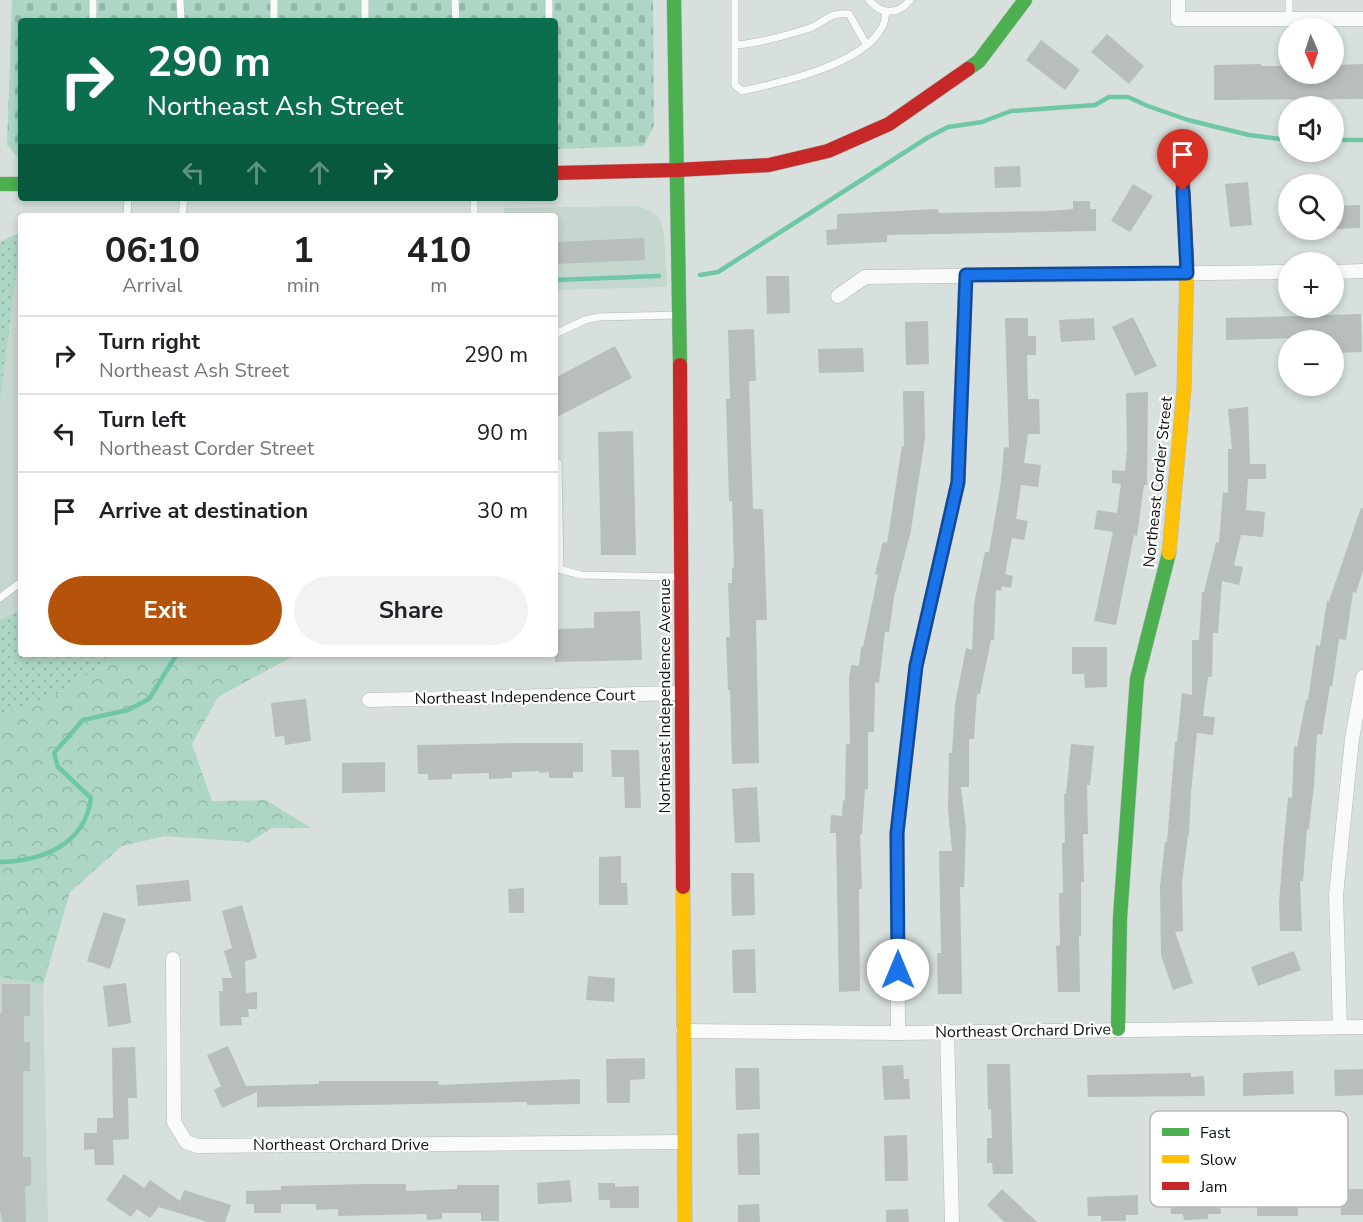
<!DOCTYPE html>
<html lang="en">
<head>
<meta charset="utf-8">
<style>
  body { margin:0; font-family:"Nunito Sans",sans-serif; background:#f2f2f2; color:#202124; height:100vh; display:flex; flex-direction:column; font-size:22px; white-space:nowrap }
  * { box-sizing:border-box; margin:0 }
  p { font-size:20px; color:#757577 }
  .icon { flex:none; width:33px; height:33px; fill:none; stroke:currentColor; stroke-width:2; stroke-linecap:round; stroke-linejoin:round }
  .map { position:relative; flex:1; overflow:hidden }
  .details { position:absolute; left:18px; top:213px; width:540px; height:444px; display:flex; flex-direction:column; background:#fff; border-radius:6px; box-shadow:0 3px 9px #0003 }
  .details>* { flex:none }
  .guide { position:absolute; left:18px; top:18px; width:540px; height:183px; border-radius:6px; box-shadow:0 3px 9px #0003; background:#0b6e4f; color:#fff; overflow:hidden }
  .needle { width:39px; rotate:177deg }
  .tools { position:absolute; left:1278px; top:18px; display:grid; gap:12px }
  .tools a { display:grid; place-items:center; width:66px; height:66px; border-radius:50%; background:#fff; box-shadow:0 3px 9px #0003; font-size:30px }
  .pin { position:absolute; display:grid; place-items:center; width:51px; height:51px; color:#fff; margin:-62px -26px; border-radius:50% 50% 50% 0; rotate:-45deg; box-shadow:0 0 6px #0007 }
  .pin .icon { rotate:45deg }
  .me { position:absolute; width:66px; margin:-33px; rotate:0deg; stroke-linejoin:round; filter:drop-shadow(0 0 4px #0008) }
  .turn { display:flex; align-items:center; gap:21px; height:126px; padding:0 30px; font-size:27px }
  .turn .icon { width:78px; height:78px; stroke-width:2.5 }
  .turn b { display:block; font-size:42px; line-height:51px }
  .lanes { display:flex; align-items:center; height:57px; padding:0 30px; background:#0003; justify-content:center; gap:30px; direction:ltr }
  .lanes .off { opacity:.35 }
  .eta { display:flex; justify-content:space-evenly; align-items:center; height:102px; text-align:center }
  .eta b { font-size:36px; font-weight:700; line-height:42px }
  .action { display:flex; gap:12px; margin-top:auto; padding:12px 30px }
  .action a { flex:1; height:69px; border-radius:36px; background:#b45309; color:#fff; font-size:24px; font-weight:700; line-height:69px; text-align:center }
  .action a+a { background:#f2f2f2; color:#202124 }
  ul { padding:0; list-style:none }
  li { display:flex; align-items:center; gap:18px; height:78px; padding:0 30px; border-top:2px solid #e0e0e0 }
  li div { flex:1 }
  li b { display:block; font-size:22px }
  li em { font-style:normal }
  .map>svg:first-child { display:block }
</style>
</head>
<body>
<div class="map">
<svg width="1363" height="1222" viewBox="0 0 1363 1222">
  <defs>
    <pattern id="green-dots" width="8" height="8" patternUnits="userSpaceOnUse" patternTransform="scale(1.5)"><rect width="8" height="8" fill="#add7c4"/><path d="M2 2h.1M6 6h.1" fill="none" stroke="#94b8a7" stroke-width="1.8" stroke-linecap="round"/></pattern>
    <pattern id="forest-crowns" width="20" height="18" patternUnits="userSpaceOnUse" patternTransform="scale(1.5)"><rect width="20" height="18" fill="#add7c4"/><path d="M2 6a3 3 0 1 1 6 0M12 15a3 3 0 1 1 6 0" fill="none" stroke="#94b8a7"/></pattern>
    <pattern id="cemetery-stones" width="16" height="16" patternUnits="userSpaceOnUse" patternTransform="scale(1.5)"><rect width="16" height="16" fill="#add7c4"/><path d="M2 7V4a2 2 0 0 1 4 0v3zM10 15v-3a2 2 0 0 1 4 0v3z" fill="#94b8a7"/></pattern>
  </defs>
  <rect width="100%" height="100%" fill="#d7e0dc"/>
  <path fill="#c6d7cf" d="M638 206 651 211 661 220 664 234 667 287 555 290V216H504V208Z
    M21 235V610L0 620V401Z
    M0 977 43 985 48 1222H0Z"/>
  <path fill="url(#green-dots)" d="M21 232V235L0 401V242Z
    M21 610V654H118V656L56 695 0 714V620Z"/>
  <path fill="url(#forest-crowns)" d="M118 654H297L218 697 192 744 212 801 266 800 311 828H272L250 842 165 836 122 846 70 892 43 985 0 977V714L56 695 117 656Z"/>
  <path fill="url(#cemetery-stones)" d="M12 0H653L654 125 644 146 555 149V21H21V161L7 145Z"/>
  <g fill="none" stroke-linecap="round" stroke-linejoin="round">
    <path stroke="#6fc7a6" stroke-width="4.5" d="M1334 140H1363
      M700 275 718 272 927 138 948 127 982 122 1011 111 1095 105 1109 97H1128L1148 106 1188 120 1249 135 1288 140
      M555 280 659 276
      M0 862C42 861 85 845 91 798L58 767 54 753 83 720 128 710 149 699 177 654"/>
  </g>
  <path fill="#b7bebb" d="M1107 34 1144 66 1129 84 1091 52Z
    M1041 40 1080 70 1065 90 1026 60Z
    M1261 64V66H1288V74H1336V65L1363 64V99L1214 100V65Z
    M1020 166 1021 187 995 188 994 167Z
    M1248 182 1252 225 1230 227 1225 184Z
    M1133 184 1153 196 1130 232 1111 221Z
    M1073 201H1090V209H1096V231L887 235V242L827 245 826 230 837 229V214L938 209 939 213 1050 211 1073 209Z
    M1360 205V228L1334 229V206Z
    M644 238 645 260 555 264V242Z
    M766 276H789L790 313 767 314Z
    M1361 314 1362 352 1334 353 1332 337 1226 340V318Z
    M1133 317 1157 366 1135 376 1112 327Z
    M1005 318H1028V336H1036V355H1027L1028 399H1039L1040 434H1028L1024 463 1041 465 1038 487 1021 485 1016 519 1028 521 1024 540 1012 538 1005 574 1013 576 1011 588 1002 586 1001 591 996 590 994 640H991L980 694H977L974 739H969V787H961L966 829 964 887H960L962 994H938L937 953H941L939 851H952L948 810 949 753H952L955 704 966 648 972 650 974 604 985 552H989L1001 482 1004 447 1009 448Z
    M1094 318 1095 340 1061 342 1059 320Z
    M928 321 929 364 906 365 905 322Z
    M754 329 756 381H749L753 509H763L767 620H756L759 763 732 764 730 690H728L726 637H730L728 583H732V568L734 567 732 501H729L726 399H730L728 330Z
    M615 346 632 378 555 418V378Z
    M863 348 864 372 819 373 818 349Z
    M903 391H924L925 438 911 530 894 597 889 632H885L879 683 875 682 874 732H868V789H865L862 835H860L862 889H859L860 991 839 992 836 833H830L831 815 842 816 843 800 845 801 846 744H850L849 679 851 665 859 666 861 647H863L878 575 875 574 883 542 887 543 902 446H904Z
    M1148 392 1147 485H1144L1137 536 1134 535 1116 625 1094 621 1113 532 1094 529 1097 510 1117 513 1121 484 1112 483V470L1125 471 1127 450 1126 393Z
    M1248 407 1250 464H1266V479H1248L1246 510 1265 512 1263 537 1241 535 1234 565 1243 567 1239 585 1222 581 1218 633H1213L1212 677H1208L1203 716 1215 717 1213 735 1197 733 1191 792 1189 835H1188L1182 883 1183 931 1175 932 1193 983 1173 990 1161 955 1160 887 1165 842H1167L1175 742H1177L1182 693 1192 695V640H1199L1202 592H1204L1216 542 1219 543 1223 492 1228 493V449H1232L1228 409Z
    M633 431 636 555H601L598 432Z
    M1361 508H1363V570L1356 593 1353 592 1346 640 1339 639 1332 687 1330 686 1322 735 1317 734 1314 785 1309 829H1307L1303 881H1300L1302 931H1280L1279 903 1283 851 1288 797 1292 798 1294 746 1297 747 1306 700H1308L1316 645 1320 646 1327 601H1329Z
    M640 611 642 660 555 662V629L594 628V612Z
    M1072 647H1107V687L1085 688 1084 674H1072Z
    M306 699 311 741 285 745 284 736 275 737 271 703Z
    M522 743H583V772H573V778H549V772L539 773V771L512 772V778L489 779V773L452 774V779L428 780V774H418L417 745Z
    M1071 744 1094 746 1090 785H1087L1088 834H1083L1084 882H1081V936H1079L1080 992H1058L1056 946 1060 945 1059 893H1063L1062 843H1065L1064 794H1066Z
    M611 750H639L641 808H625L624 777H612Z
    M385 762V792L342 793V763Z
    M757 787 760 842 735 843 732 789Z
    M621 856V883H627L628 905H599V857Z
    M731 873H754L755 915 732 916Z
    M189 880 191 901 138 906 136 885Z
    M524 888V913H509L508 889Z
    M242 905 257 958 245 961 246 993 257 992V1009H248L249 1017H241L242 1025 220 1026 219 991H223L222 978H232L224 951 232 948 222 911Z
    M103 912 126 919 110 969 87 961Z
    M755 949 756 993H733L732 950Z
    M1294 951 1301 970 1258 986 1251 967Z
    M588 976 615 978 614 1002 586 1000Z
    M126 983 131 1023 108 1027 103 986Z
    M2 984H30V1016H24V1042H30V1071H23V1157H31V1185L25 1187 26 1222H3L0 1211V1013H2Z
    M228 1046 246 1086 319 1084V1081H438L439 1085 580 1079V1104L527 1105V1102L257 1107V1092L222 1108 214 1090 221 1086 207 1055Z
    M135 1047 137 1098H128L129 1139 113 1140 114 1165H95L94 1149 84 1150V1133H97V1118H113L112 1048Z
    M645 1058V1079L630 1080V1103H607L606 1059Z
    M987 1064H1010L1013 1174H993L992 1163H987V1138H992L991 1109H988Z
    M903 1065 904 1079H909L910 1099 884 1100 882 1066Z
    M735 1068H759L760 1109 736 1110Z
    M1363 1069V1095L1335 1096 1334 1070Z
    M1293 1071 1294 1094 1243 1096V1073Z
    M1191 1073V1077L1204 1076 1205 1096 1088 1097 1087 1075Z
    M759 1133 760 1175H738L737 1134Z
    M907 1135 908 1181H885L884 1136Z
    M124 1174 144 1188 150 1180 180 1201 184 1190 231 1205 225 1222H208L159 1207 150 1218 137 1209 131 1217 106 1200Z
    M570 1180 572 1202 538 1204 537 1183Z
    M598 1183H615V1187L639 1186V1208H610V1200H599Z
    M368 1184H406V1191L457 1189V1185H499V1221H481V1213H442V1219L427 1220 426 1214 338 1216V1209L316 1210V1204H281V1213H254V1204H246V1191L281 1190V1186Z
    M1002 1189 1037 1222H1004L987 1205Z
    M1340 1189H1363V1215H1341Z
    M1257 1193H1298V1216H1257Z
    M1220 1194 1221 1214H1208V1219L1184 1220 1183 1214H1171L1170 1195Z
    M1138 1195V1215H1126V1221H1101V1216H1088L1087 1197Z
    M759 1204 760 1222H738V1205Z
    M908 1209 909 1222H886V1210Z"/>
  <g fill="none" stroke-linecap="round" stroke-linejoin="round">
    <defs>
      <path id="lane" d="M93 0V21
        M180 0 181 21
        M274 0V21
        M365 0V21
        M455 0 456 21
        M549 0V21
        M735 0V85L742 91C779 83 861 65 881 29 885 24 885 18 886 11
        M869 0C881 15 898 15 910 0
        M1289 0V19
        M735 45C761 43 785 36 810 28 827 21 829 12 849 14L866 44
        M555 118V123
        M474 198V216
        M127 216 128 198
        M182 216 184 198
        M555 334 585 320 599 317 678 315
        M558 463 560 570
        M555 568 581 575 679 577
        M0 598 21 582"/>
      <path id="street" d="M1178 0V19H1363
        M1334 272 1363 271
        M838 296 865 277 1288 272
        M369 700 682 693
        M173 959 174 1122 186 1142 198 1146 684 1142
        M1340 1027 1336 895 1352 739 1363 677
        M683 1031 898 1033 1363 1027
        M947 1031 952 1222
        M898 1033 897 833 916 666 958 482 966 275"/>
      <path id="fast" d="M674 0 680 365
        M968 69 979 61 1025 0
        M0 184H21
        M1118 1029 1120 918 1137 679 1169 553"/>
      <path id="slow" d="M1169 553 1184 389 1187 264
        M683 887 685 1222"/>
      <path id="jam" d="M1181 150 1187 264
        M555 173 677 170 769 165 828 151 889 124 968 69
        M680 365 683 887"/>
    </defs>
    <use href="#lane" stroke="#b2b9b6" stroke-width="8"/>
    <use href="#street" stroke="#b2b9b6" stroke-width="15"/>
    <use href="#fast" stroke="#b2b9b6" stroke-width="15"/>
    <use href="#slow" stroke="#b2b9b6" stroke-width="15"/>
    <use href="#jam" stroke="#b2b9b6" stroke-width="15"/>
    <use href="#lane" stroke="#f9fafa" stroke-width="7"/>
    <use href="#street" stroke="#f9fafa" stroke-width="14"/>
    <use href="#fast" stroke="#4caf50" stroke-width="14"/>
    <use href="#slow" stroke="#ffc107" stroke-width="14"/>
    <use href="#jam" stroke="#c62828" stroke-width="14"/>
  </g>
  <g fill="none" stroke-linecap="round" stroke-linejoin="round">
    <defs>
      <path id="route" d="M898 970 897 833 916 666 958 482 966 275 1187 273 1183 191"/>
    </defs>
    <use href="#route" stroke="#114b97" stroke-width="15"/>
    <use href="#route" stroke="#1a73e8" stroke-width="10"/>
  </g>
  <g text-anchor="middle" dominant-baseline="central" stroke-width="4.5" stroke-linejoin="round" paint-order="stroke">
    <g font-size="16" fill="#0c120f" stroke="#fff">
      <text transform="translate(1158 482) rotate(-84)">Northeast Corder Street</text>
      <text transform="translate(665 696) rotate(-90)">Northeast Independence Avenue</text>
      <text transform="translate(525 697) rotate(-1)">Northeast Independence Court</text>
      <text transform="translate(1023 1031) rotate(-1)">Northeast Orchard Drive</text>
      <text x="341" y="1145">Northeast Orchard Drive</text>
    </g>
  </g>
  <rect x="1150" y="1111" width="198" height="96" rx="9" fill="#fff" stroke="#b6b8b7" stroke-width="1.5"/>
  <rect x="1162" y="1128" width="27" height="8" fill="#4caf50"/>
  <rect x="1162" y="1155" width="27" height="8" fill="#ffc107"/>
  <rect x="1162" y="1182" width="27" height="8" fill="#c62828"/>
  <g font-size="16" fill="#0c120f">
    <text x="1200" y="1138">Fast</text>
    <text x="1200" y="1165">Slow</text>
    <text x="1200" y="1192">Jam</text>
  </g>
</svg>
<div class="tools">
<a><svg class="needle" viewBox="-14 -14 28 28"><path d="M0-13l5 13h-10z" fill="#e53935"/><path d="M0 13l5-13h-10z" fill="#757577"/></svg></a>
<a><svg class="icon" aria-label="sound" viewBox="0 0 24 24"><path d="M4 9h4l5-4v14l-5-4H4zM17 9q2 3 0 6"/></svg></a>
<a><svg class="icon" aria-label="search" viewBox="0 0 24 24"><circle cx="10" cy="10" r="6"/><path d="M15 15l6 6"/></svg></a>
<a>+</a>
<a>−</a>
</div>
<div class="pin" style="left:1183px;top:191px;background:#d93025"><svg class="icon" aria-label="arrive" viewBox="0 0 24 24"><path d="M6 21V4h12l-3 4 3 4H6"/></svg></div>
<svg class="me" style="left:898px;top:970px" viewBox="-20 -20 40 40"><circle r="19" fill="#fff"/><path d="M0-13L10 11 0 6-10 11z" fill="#1a73e8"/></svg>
<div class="guide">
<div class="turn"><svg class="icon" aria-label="right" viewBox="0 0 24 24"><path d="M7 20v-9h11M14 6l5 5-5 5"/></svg><div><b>290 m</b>Northeast Ash Street</div></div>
<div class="lanes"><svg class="icon off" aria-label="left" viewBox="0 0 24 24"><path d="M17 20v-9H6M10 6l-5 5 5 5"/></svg><svg class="icon off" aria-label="ahead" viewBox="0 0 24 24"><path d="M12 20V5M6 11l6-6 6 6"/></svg><svg class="icon off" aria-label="ahead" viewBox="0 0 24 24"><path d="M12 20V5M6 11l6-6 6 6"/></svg><svg class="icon" aria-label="right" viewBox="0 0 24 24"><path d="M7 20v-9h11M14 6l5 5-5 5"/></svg></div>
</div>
<section class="details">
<div class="eta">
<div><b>06:10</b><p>Arrival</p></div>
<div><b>1</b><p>min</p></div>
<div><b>410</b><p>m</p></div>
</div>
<ul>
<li><svg class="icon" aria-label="right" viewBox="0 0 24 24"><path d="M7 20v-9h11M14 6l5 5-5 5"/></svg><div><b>Turn right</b><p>Northeast Ash Street</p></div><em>290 m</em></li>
<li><svg class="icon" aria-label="left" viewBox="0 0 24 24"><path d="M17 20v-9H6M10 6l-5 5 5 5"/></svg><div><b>Turn left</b><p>Northeast Corder Street</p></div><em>90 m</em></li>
<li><svg class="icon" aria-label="arrive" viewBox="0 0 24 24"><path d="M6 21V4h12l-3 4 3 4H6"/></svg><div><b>Arrive at destination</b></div><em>30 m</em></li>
</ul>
<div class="action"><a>Exit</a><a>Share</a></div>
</section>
</div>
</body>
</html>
